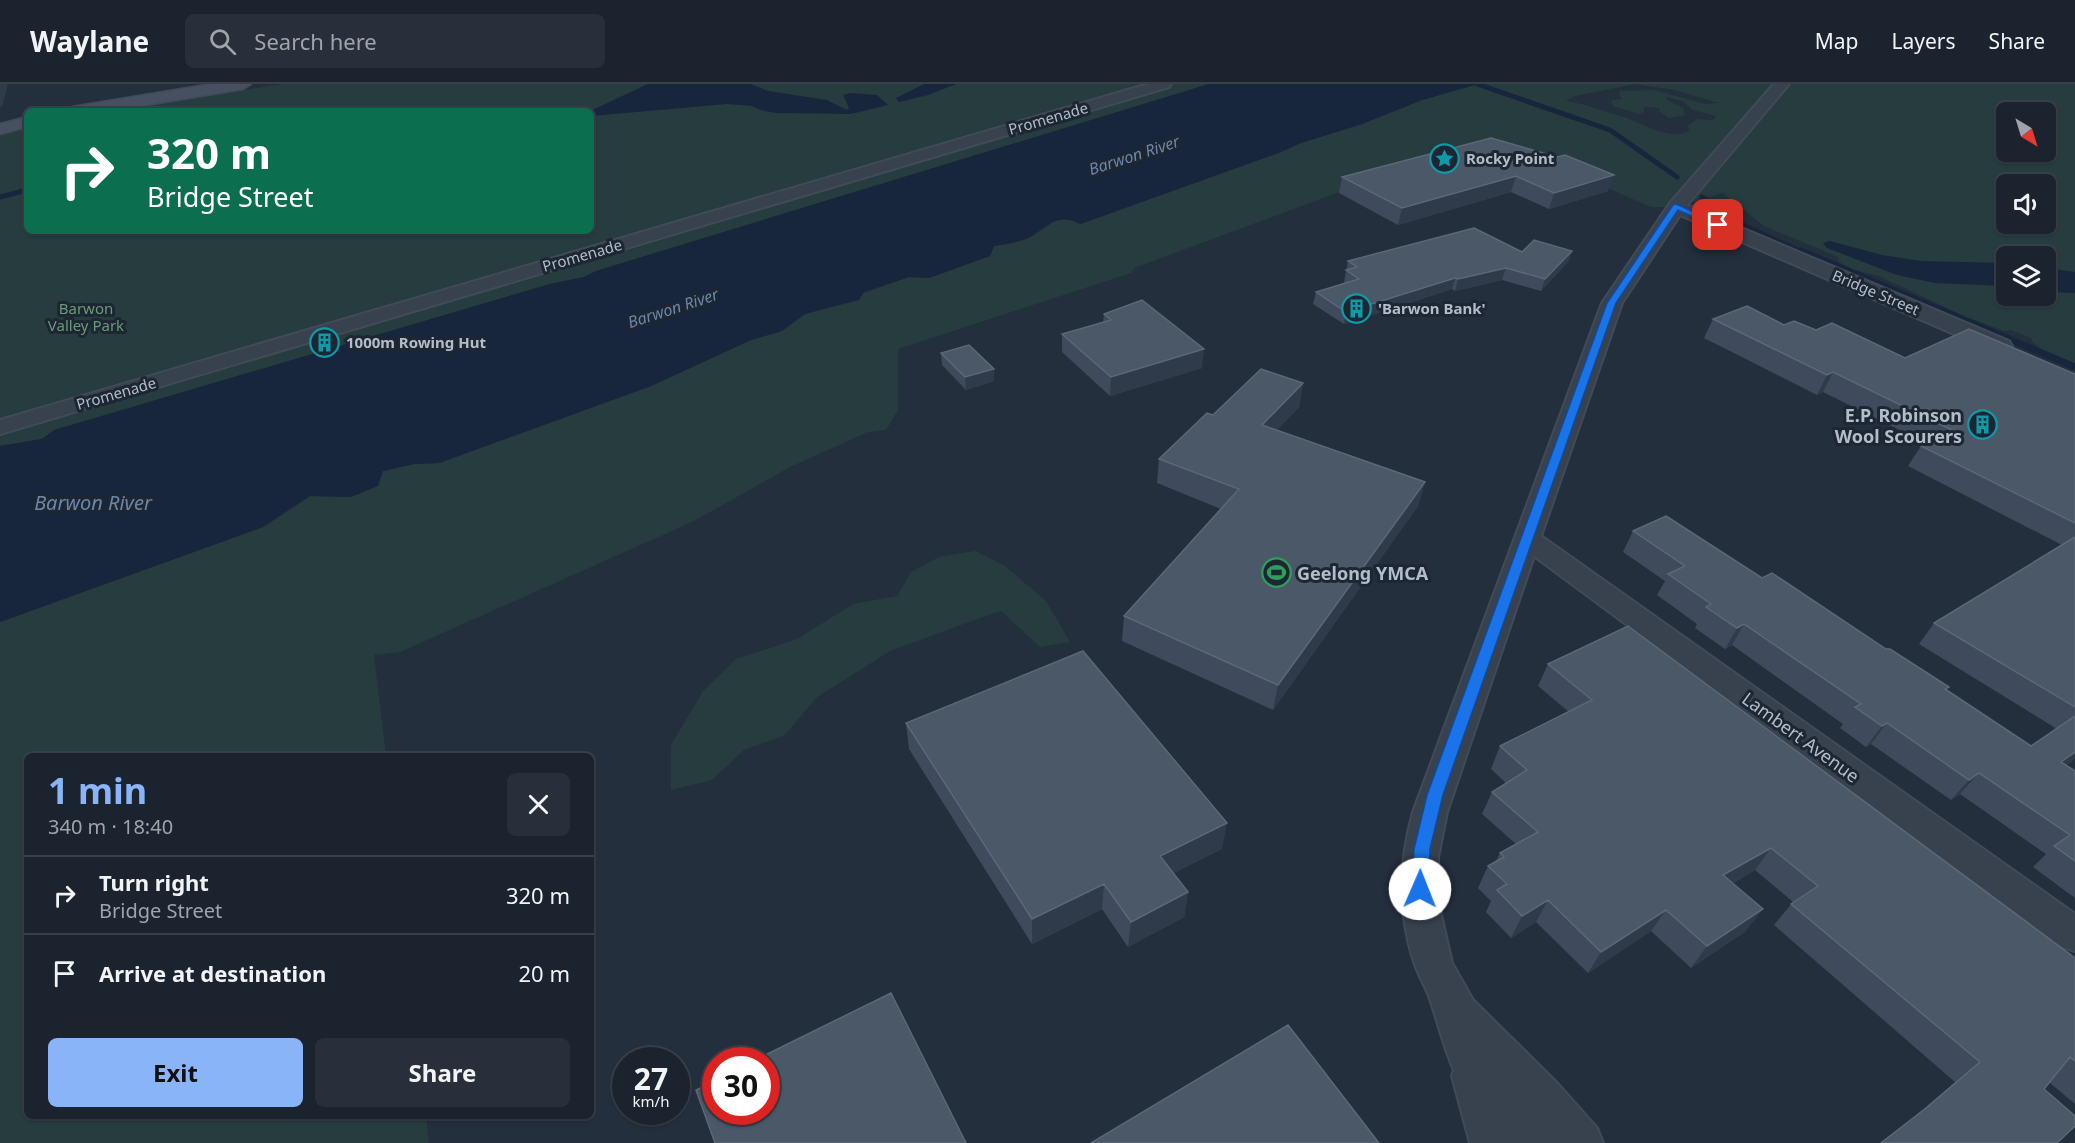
<!DOCTYPE html>
<html lang="en">
<head>
<meta charset="utf-8">
<style>
  body { margin:0; font-family:"Noto Sans",sans-serif; background:#282f3a; color:#f1f3f6; height:100vh; display:flex; flex-direction:column; font-size:22px; white-space:nowrap }
  * { box-sizing:border-box; margin:0 }
  p { font-size:20px; color:#a0a4aa }
  .icon { flex:none; width:33px; height:33px; fill:none; stroke:currentColor; stroke-width:2; stroke-linecap:round; stroke-linejoin:round }
  .map { position:relative; flex:1; overflow:hidden }
  .side { position:absolute; left:24px; top:669px; width:570px; height:366px; display:flex; flex-direction:column; background:#1b232e; border-radius:9px; box-shadow:0 2px 4px #0004,0 0 0 2px #39404a }
  .side>* { flex:none }
  .banner { position:absolute; left:24px; top:24px; width:570px; height:126px; border-radius:9px; box-shadow:0 2px 4px #0004,0 0 0 2px #39404a; background:#0b6e4f; color:#fff; overflow:hidden }
  .needle { width:39px; rotate:142deg }
  .fabs { position:absolute; left:1996px; top:18px; display:grid; gap:12px }
  .fabs a { display:grid; place-items:center; width:60px; height:60px; border-radius:9px; background:#1b232e; box-shadow:0 2px 4px #0004,0 0 0 2px #39404a; font-size:30px }
  .speed { position:absolute; left:612px; top:963px; display:flex; gap:12px; font-size:30px; font-weight:700; text-align:center }
  .speed>* { display:grid; place-content:center; width:78px; height:78px; border-radius:50%; background:#1b232e; box-shadow:0 2px 4px #0004,0 0 0 2px #39404a; line-height:1 }
  .speed small { font-size:15px; font-weight:400 }
  .speed .limit { border:9px solid #d22; background:#fff; color:#111 }
  .pin { position:absolute; display:grid; place-items:center; width:51px; height:51px; color:#fff; margin:-26px; border-radius:12px; box-shadow:0 3px 9px #0006 }
  .me { position:absolute; width:66px; margin:-33px; rotate:1deg; stroke-linejoin:round; filter:drop-shadow(0 0 4px #0008) }
  .turn { display:flex; align-items:center; gap:21px; height:126px; padding:0 24px; font-size:27px }
  .turn .icon { width:78px; height:78px; stroke-width:2.5 }
  .turn b { display:block; font-size:42px; line-height:51px }
  .round { display:grid; place-items:center; flex:none; width:63px; height:63px; border-radius:9px; background:#282f3a }
  .headline { display:flex; align-items:center; justify-content:space-between; height:102px; padding:0 24px }
  h1 { font-size:36px; font-weight:700; line-height:45px; color:#8ab4f8 }
  .primary-button { display:flex; gap:12px; margin-top:auto; padding:12px 24px }
  .primary-button a { flex:1; height:69px; border-radius:9px; background:#8ab4f8; color:#111; font-size:24px; font-weight:700; line-height:69px; text-align:center }
  .primary-button a+a { background:#282f3a; color:#f1f3f6 }
  ul { padding:0; list-style:none }
  li { display:flex; align-items:center; gap:18px; height:78px; padding:0 24px; border-top:2px solid #39404a }
  li div { flex:1 }
  li b { display:block; font-size:22px }
  li em { font-style:normal }
  header { display:flex; align-items:center; gap:36px; box-sizing:border-box; height:84px; padding:0 30px; background:#1b232e; border-bottom:2px solid #39404a }
  header strong { font-size:28px }
  nav { display:flex; gap:33px; margin-inline-start:auto; font-size:21px }
  .search { width:420px; height:54px; background:#282f3a; display:flex; align-items:center; gap:15px; box-sizing:border-box; padding:0 21px; border-radius:9px; color:#a0a4aa; font-size:22px }
  .map>svg:first-child { display:block }
</style>
</head>
<body>
<header>
<strong>Waylane</strong>
<div class="search"><svg class="icon" aria-label="search" viewBox="0 0 24 24"><circle cx="10" cy="10" r="6"/><path d="M15 15l6 6"/></svg>Search here</div>
<nav><a>Map</a><a>Layers</a><a>Share</a></nav>
</header>
<div class="map">
<svg width="2075" height="1059" viewBox="0 0 2075 1059">
  <rect width="100%" height="100%" fill="#242f3e"/>
  <path fill="#263c3f" fill-rule="evenodd" d="M282 0H1209L596 187 584 193 550 200 55 346 42 355 0 362V51L27 43V147H591V27H111Z
    M1478 0H2075V281L2047 269 2032 258 2031 254 2011 246 2004 247 1964 232 1879 192 1851 185 1839 178 1838 173 1764 142 1723 109 1676 123H1651L1555 81 1477 63 1334 110 1134 184 1131 189 898 265V326L886 346 868 348 790 383 694 437 400 568 374 571 386 672H27V1032H426L429 1059H0V538L263 443 310 412 351 413 383 387 414 380 439 379 651 302 751 256 782 247 805 230 909 193 929 194 990 172 994 162C1003 160 1014 159 1023 156 1046 148 1052 126 1081 140L1281 68 1301 59 1362 40 1422 16ZM1635 0 1674 6 1719 19 1705 20 1654 6 1620 7 1619 11 1622 15 1611 16 1613 22 1639 30 1644 28V23L1659 24 1660 28 1669 34 1685 31 1683 24 1666 15 1667 13 1683 17 1693 26 1716 32 1713 36 1697 35 1687 42 1690 46C1672 59 1640 38 1624 33 1605 28 1583 19 1566 17L1575 12ZM2007 28H2046V68H2007ZM2007 100H2046V140H2007ZM2007 172H2046V212H2007Z
    M975 467 1005 482 1046 517 1070 558 1040 563 1001 527 991 530 890 567 816 614 785 651 744 666 712 696 671 706V661L703 607 736 575 797 555 853 520 897 512 911 488 939 473Z"/>
  <path fill="#17263c" d="M648 0H751L768 7 827 16 847 26 849 24 843 11 850 9 877 11 888 21 851 30 776 29 760 26 752 22 727 20 591 32 590 27Z
    M924 0H956L928 11 899 18 896 14Z
    M1209 0H1478L1422 16 1362 40 1301 59 1281 68 1080 140C1053 126 1046 148 1023 156 1014 159 1004 160 994 162L990 172 929 194 909 193 864 208 859 216 805 230 782 247 751 256 651 302 439 379 414 380 383 387 378 402 351 413 310 412 263 443 0 538V362L42 355 54 346 550 200 584 193 596 187Z
    M1830 157 1882 171 1921 177 2007 179V202L1935 199 1897 191 1827 164 1823 159Z
    M2046 184 2075 188V209L2046 208Z"/>
  <g fill="none" stroke-linecap="round" stroke-linejoin="round">
    <path stroke="#17263c" stroke-width="5" d="M1477 0 1610 46 1677 93
      M0 113 27 106
      M1702 113 1739 139 1804 169"/>
    <path stroke="#17263c" stroke-width="7" d="M1801 167 2075 283"/>
    <defs>
      <path id="street" d="M1148 0H1171L1169 3 0 350V336Z
        M1774 0H1789L1687 121 2009 257 2012 262 2009 267 2001 268 1993 267 1680 131 1622 219 1541 452 2075 830V867L2062 863 1534 472 1447 728 1438 773 1439 822 1452 879 1473 916 1557 999 1597 1044 1603 1059H1470L1452 992 1454 986C1444 964 1439 942 1432 921 1428 906 1419 893 1414 878 1398 829 1399 778 1413 728L1602 219 1670 119Z"/>
      <path id="secondary" d="M212 0H251L243 5 110 27H69L72 23 78 22Z
        M27 33V43L0 50V40Z"/>
    </defs>
    <use href="#street" stroke="#414a57" stroke-width="4"/>
    <use href="#secondary" stroke="#414a57" stroke-width="3"/>
    <use href="#street" fill="#38414e" fill-rule="evenodd"/>
    <use href="#secondary" fill="#465061" fill-rule="evenodd"/>
  </g>
  <path fill="#3f4b5c" d="M1557 73 1608 107 1549 125 1511 108 1398 141 1339 109 1342 93Z
    M1572 167 1568 178 1541 207 1502 196 1455 207 1452 205 1344 240 1313 220 1316 208 1345 199 1344 198 1348 177 1522 168Z
    M1104 230 1202 284 1110 312 1062 268V250L1103 238Z
    M1713 235 1784 241 1816 246 1905 274 2075 290V675L2066 681 2075 687V814L2033 783 2046 770 1960 710 1951 716 1871 660 1866 663 1840 644 1843 640 1732 561 1725 565 1695 544 1697 540 1657 511 1665 497 1623 468 1633 447 1762 494 1886 565 1949 603 1946 606 2031 662 2057 645 1919 560 1934 539 2062 461 1908 382 1921 362 1926 359 1823 308 1817 311 1704 254Z
    M941 269 994 297 966 306 942 281Z
    M1303 299 1299 323 1277 346 1425 398 1418 422 1273 626 1122 557 1124 532 1221 425 1157 399 1159 375 1213 331Z
    M1548 580 2075 874V1020L2049 998 1918 1030 1955 998 1774 841 1793 818 1755 786 1733 799 1746 847 1691 884 1651 847 1588 889 1536 838 1511 854 1486 828 1491 817 1478 804 1488 782 1496 777 1500 769 1516 760 1482 730 1492 708 1506 699 1491 685 1500 662 1569 628 1538 602Z
    M906 639 1222 765 1173 789 1188 808 1184 833 1128 863 1102 825 1032 860 909 665Z"/>
  <path fill="#2f3b4b" d="M0 0H8L2 23H0Z
    M1614 91 1608 107 1549 125 1554 109Z
    M1516 92 1511 108 1398 141 1402 124Z
    M1572 167 1568 178 1541 207 1545 195Z
    M1506 184 1502 196 1455 207 1458 195Z
    M1455 194 1452 205 1344 240 1346 228Z
    M1204 265 1202 284 1110 312 1111 293Z
    M994 285V297L966 306 965 293Z
    M1833 288 1823 308 1817 311 1827 291Z
    M1303 299 1299 323 1259 365 1262 341Z
    M1425 398 1418 422 1273 626 1278 601Z
    M1744 540 1732 561 1725 565 1737 544Z
    M1887 639 1871 660 1866 663 1882 642Z
    M2075 668V675L2041 699 2061 678Z
    M1979 689 1960 710 1951 716 1969 696Z
    M1227 739 1222 765 1157 798 1160 772Z
    M1771 764 1755 786 1707 813 1723 791Z
    M1104 800 1102 825 1032 860V835Z
    M1188 808 1184 833 1128 863 1131 838Z
    M1548 816 1536 838 1511 854 1522 832Z
    M1763 825 1746 847 1691 884 1707 862Z
    M1666 826 1651 847 1588 889 1601 868Z"/>
  <path fill="#4b5868" stroke="#5c6777" stroke-width="1.5" d="M1491 54 1557 73 1565 71 1614 91 1554 109 1516 92 1402 124 1342 93Z
    M1474 144 1522 168 1534 156 1572 167 1545 195 1506 184 1458 195 1455 194 1346 228 1316 208 1359 195 1346 186 1357 183 1348 177Z
    M1142 216 1204 265 1111 293 1062 250 1111 236 1104 230Z
    M1747 222 1784 241 1794 237 1816 246 1832 239 1905 274 1969 245 2075 290V439L1921 362 1952 346 1833 288 1827 291 1713 235Z
    M969 261 994 285 965 293 941 269Z
    M1261 285 1303 299 1262 341 1425 398 1278 601 1124 532 1239 405 1159 375 1207 329 1213 331Z
    M1666 432 1762 494 1772 489 1886 565H1890L1949 603 1945 605 2031 662 2075 632V668L2061 678 2075 687V777L2054 762 2070 751 1979 689 1969 696 1887 639 1882 642 1855 623 1861 620 1744 540 1737 544 1706 523 1711 520 1668 490 1685 482 1633 447Z
    M2075 453V623L1934 539Z
    M1628 542 2075 874V977L2070 973 2044 1005 2075 1032V1042L2057 1059H1881L1926 1024 1980 978 1791 820 1818 802 1771 764 1723 791 1763 825 1707 862 1666 826 1601 868 1548 816 1522 832 1497 806 1507 800 1488 782 1504 773 1500 769 1538 748 1492 708 1527 686 1500 662 1592 616 1548 580Z
    M1083 567 1227 739 1160 772 1188 808 1131 838 1104 800 1032 835 906 639Z
    M891 909 966 1059H715L696 1006 716 996V1028H766V976H755Z
    M1288 941 1379 1059H1091Z"/>
  <path fill="#1a73e8" stroke="#114b97" stroke-width="1.5" d="M1676 120 1723 141 1715 143 1678 126 1616 219 1443 711 1430 765 1429 805 1426 810 1420 812 1414 810 1412 805 1414 765 1427 711 1607 219 1673 121Z"/>
  <defs>
    <symbol id="sight-ring" viewBox="-11 -11 22 22"><circle r="9.5" fill="#1d2633" stroke="#0f9aa8" stroke-width="1.5"/><path d="M0-6L1.8-2.2L6-1.7L2.9 1.2L3.7 5.4L0 3.3L-3.7 5.4L-2.9 1.2L-6-1.7L-1.8-2.2Z" fill="#0f9aa8"/></symbol>
    <symbol id="building-ring" viewBox="-11 -11 22 22"><circle r="9.5" fill="#1d2633" stroke="#0f9aa8" stroke-width="1.5"/><path d="M-4-6H4V6H1V3H-1V6H-4ZM-2.5-4.3h1.7v1.8h-1.7ZM.8-4.3h1.7v1.8H.8ZM-2.5-1h1.7V.8h-1.7ZM.8-1h1.7V.8H.8Z" fill="#0f9aa8"/></symbol>
    <symbol id="stadium-ring" viewBox="-11 -11 22 22"><circle r="9.5" fill="#1d2633" stroke="#2e9e5b" stroke-width="1.5"/><path d="M0-5a6.5 5 0 1 0 0 10a6.5 5 0 1 0 0-10ZM-3.5-1.8h7v3.6h-7Z" fill="#2e9e5b"/></symbol>
  </defs>
  <g fill-rule="evenodd">
    <use href="#sight-ring" x="1428" y="58" width="33" height="33"/>
    <use href="#building-ring" x="1340" y="208" width="33" height="33"/>
    <use href="#building-ring" x="308" y="242" width="33" height="33"/>
    <use href="#building-ring" x="1966" y="324" width="33" height="33"/>
    <use href="#stadium-ring" x="1260" y="472" width="33" height="33"/>
  </g>
  <g text-anchor="middle" dominant-baseline="central" stroke-width="6" stroke-linejoin="round" paint-order="stroke">
    <g font-size="15" fill="#b4bcc9" stroke="#1d2633">
      <text transform="translate(1048 34) rotate(-16)">Promenade</text>
      <text transform="translate(582 171) rotate(-16)">Promenade</text>
      <text transform="translate(1876 208) rotate(23)">Bridge Street</text>
      <text transform="translate(116 309) rotate(-16)">Promenade</text>
    </g>
    <g font-size="15" font-weight="bold" fill="#b4bcc9" stroke="#1d2633" text-anchor="start">
      <text x="1466" y="74">Rocky Point</text>
      <text x="1378" y="224">'Barwon Bank'</text>
      <text x="346" y="258">1000m Rowing Hut</text>
    </g>
    <g font-size="15" fill="#6b9a76" stroke="#1d2633">
      <text x="86" y="224">Barwon<tspan x="86" dy="17">Valley Park</tspan></text>
    </g>
    <g font-size="16" font-style="italic" fill="#6d86a8" stroke="#1d2633">
      <text transform="translate(1134 71) rotate(-18)">Barwon River</text>
      <text transform="translate(673 224) rotate(-18)">Barwon River</text>
    </g>
    <g font-size="18" font-weight="bold" fill="#b4bcc9" stroke="#1d2633" text-anchor="end">
      <text x="1962" y="331">E.P. Robinson<tspan x="1962" dy="21">Wool Scourers</tspan></text>
      <text x="1297" y="489" text-anchor="start">Geelong YMCA</text>
    </g>
    <g font-size="18" fill="#b4bcc9" stroke="#1d2633">
      <text transform="translate(1801 653) rotate(36)">Lambert Avenue</text>
    </g>
    <g font-size="20" font-style="italic" fill="#6d86a8" stroke="#1d2633">
      <text x="93" y="418">Barwon River</text>
    </g>
  </g>
</svg>
<div class="fabs">
<a><svg class="needle" viewBox="-14 -14 28 28"><path d="M0-13l5 13h-10z" fill="#e53935"/><path d="M0 13l5-13h-10z" fill="#a0a4aa"/></svg></a>
<a><svg class="icon" aria-label="sound" viewBox="0 0 24 24"><path d="M4 9h4l5-4v14l-5-4H4zM17 9q2 3 0 6"/></svg></a>
<a><svg class="icon" aria-label="layers" viewBox="0 0 24 24"><path d="M12 4l9 5-9 5-9-5zM3 14l9 5 9-5"/></svg></a>
</div>
<div class="speed"><div>27<small>km/h</small></div><div class="limit">30</div></div>
<div class="pin" style="left:1718px;top:141px;background:#d93025"><svg class="icon" aria-label="arrive" viewBox="0 0 24 24"><path d="M6 21V4h12l-3 4 3 4H6"/></svg></div>
<svg class="me" style="left:1420px;top:805px" viewBox="-20 -20 40 40"><circle r="19" fill="#fff"/><path d="M0-13L10 11 0 6-10 11z" fill="#1a73e8"/></svg>
<div class="banner">
<div class="turn"><svg class="icon" aria-label="right" viewBox="0 0 24 24"><path d="M7 20v-9h11M14 6l5 5-5 5"/></svg><div><b>320 m</b>Bridge Street</div></div>
</div>
<section class="side">
<div class="headline"><div><h1>1 min</h1><p>340 m · 18:40</p></div><a class="round"><svg class="icon" aria-label="close" viewBox="0 0 24 24"><path d="M6 6l12 12M18 6L6 18"/></svg></a></div>
<ul>
<li><svg class="icon" aria-label="right" viewBox="0 0 24 24"><path d="M7 20v-9h11M14 6l5 5-5 5"/></svg><div><b>Turn right</b><p>Bridge Street</p></div><em>320 m</em></li>
<li><svg class="icon" aria-label="arrive" viewBox="0 0 24 24"><path d="M6 21V4h12l-3 4 3 4H6"/></svg><div><b>Arrive at destination</b></div><em>20 m</em></li>
</ul>
<div class="primary-button"><a>Exit</a><a>Share</a></div>
</section>
</div>
</body>
</html>
